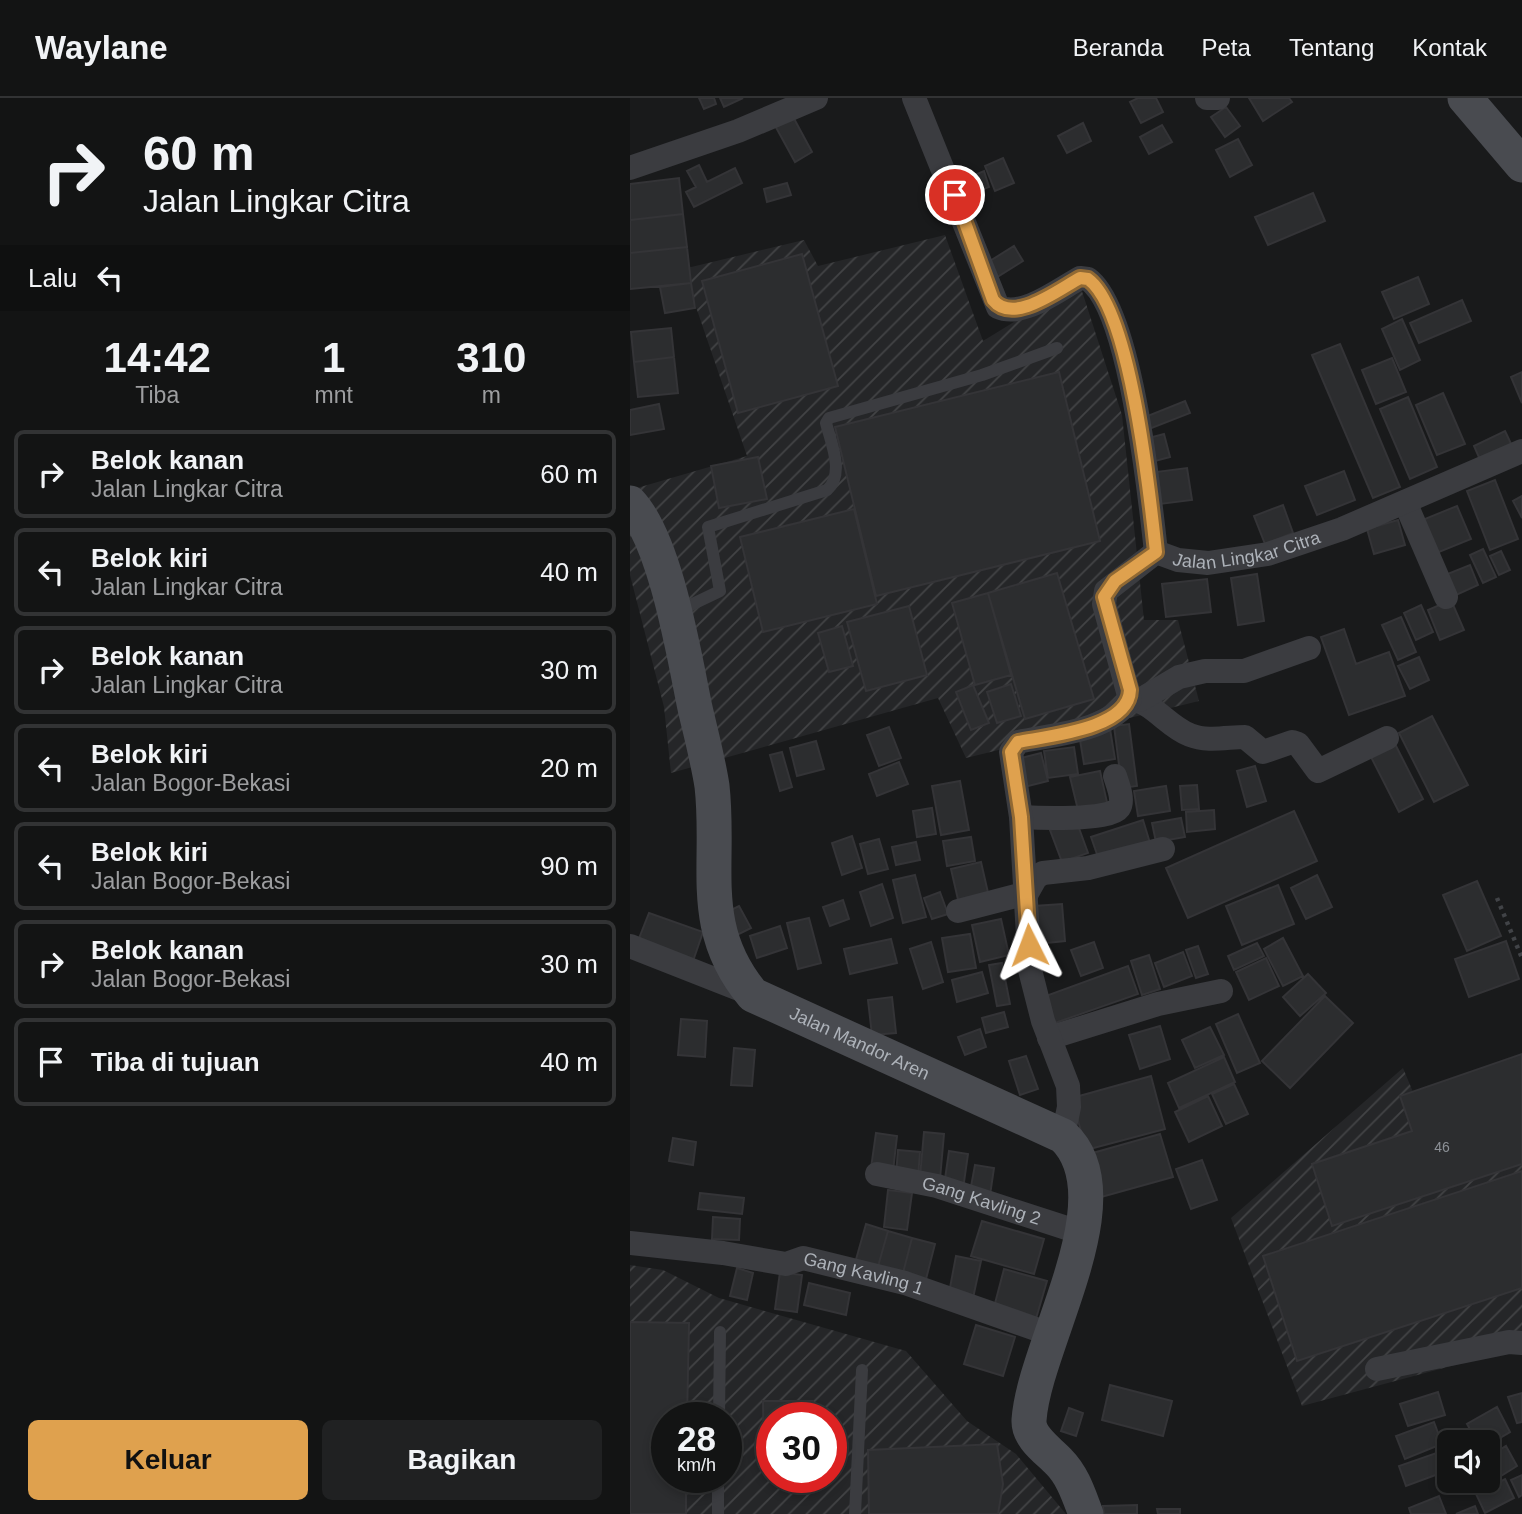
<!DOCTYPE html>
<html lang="id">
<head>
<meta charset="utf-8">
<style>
  body { margin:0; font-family:Helvetica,sans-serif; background:#202122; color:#f1f3f6; height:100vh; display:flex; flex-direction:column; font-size:26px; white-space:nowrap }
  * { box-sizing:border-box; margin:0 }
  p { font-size:23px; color:#9d9ea0 }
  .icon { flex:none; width:38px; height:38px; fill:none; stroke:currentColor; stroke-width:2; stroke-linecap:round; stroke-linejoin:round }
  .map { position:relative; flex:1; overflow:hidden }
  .panel { display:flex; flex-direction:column; background:#131414; width:630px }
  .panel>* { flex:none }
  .guide { background:#131414; color:#f1f3f6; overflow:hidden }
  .controls { position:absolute; left:807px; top:1332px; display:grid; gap:14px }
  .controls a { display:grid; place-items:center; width:63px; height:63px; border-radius:10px; background:#131414; box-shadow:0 4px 10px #0003,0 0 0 2px #323334; font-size:35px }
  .speed { position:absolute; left:21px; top:1304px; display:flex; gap:14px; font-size:35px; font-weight:700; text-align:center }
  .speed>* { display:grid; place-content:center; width:91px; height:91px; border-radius:50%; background:#131414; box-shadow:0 4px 10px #0003,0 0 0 2px #323334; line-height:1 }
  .speed small { font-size:18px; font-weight:400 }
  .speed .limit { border:10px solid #d22; background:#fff; color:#111 }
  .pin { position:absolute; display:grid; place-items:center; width:60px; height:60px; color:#fff; margin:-30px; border:4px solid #fff; border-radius:50%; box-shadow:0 2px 7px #0007 }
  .me { position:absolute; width:77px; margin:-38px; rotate:357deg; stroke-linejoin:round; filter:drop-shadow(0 0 5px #0008) }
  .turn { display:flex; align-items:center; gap:24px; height:147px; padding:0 28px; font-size:32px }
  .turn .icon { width:91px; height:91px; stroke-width:2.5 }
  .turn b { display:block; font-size:49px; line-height:60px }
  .then { display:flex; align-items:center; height:66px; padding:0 28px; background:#0003; gap:14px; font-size:26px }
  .eta { display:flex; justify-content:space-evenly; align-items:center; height:119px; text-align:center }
  .eta b { font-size:42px; font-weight:800; line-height:49px }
  .action { display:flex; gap:14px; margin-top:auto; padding:14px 28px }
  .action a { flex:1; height:80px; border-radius:10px; background:#dfa14e; color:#111; font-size:28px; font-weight:800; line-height:80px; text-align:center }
  .action a+a { background:#202122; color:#f1f3f6 }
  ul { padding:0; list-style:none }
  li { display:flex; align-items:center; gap:21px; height:88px; margin:0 14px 10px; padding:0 14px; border:4px solid #323334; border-radius:10px }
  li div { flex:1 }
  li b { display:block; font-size:26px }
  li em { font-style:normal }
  header { display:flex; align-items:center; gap:42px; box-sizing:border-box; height:98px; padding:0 35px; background:#131414; border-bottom:2px solid #323334 }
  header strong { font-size:33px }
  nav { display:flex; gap:38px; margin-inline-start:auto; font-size:24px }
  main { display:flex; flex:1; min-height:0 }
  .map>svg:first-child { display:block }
</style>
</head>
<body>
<header>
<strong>Waylane</strong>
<nav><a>Beranda</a><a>Peta</a><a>Tentang</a><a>Kontak</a></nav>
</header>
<main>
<section class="panel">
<div class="guide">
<div class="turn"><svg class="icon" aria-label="right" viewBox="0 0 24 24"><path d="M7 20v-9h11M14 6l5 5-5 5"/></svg><div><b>60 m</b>Jalan Lingkar Citra</div></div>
<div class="then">Lalu<svg class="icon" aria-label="left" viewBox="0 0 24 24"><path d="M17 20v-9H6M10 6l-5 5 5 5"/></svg></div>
</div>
<div class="eta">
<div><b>14:42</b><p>Tiba</p></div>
<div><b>1</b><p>mnt</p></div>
<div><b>310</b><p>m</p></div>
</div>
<ul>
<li><svg class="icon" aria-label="right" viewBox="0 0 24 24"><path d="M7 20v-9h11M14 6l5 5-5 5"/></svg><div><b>Belok kanan</b><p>Jalan Lingkar Citra</p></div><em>60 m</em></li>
<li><svg class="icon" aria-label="left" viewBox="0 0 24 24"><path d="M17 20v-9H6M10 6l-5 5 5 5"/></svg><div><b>Belok kiri</b><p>Jalan Lingkar Citra</p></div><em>40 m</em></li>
<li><svg class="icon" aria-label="right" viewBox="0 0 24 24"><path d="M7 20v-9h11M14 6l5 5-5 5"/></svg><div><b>Belok kanan</b><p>Jalan Lingkar Citra</p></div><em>30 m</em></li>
<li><svg class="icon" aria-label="left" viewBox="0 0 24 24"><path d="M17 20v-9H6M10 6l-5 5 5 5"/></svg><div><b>Belok kiri</b><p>Jalan Bogor-Bekasi</p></div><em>20 m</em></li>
<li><svg class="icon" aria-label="left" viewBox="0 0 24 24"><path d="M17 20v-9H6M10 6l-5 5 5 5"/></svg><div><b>Belok kiri</b><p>Jalan Bogor-Bekasi</p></div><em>90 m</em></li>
<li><svg class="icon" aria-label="right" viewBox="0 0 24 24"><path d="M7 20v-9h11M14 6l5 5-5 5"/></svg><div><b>Belok kanan</b><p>Jalan Bogor-Bekasi</p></div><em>30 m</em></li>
<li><svg class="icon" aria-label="arrive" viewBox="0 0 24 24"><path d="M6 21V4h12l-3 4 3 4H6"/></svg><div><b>Tiba di tujuan</b></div><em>40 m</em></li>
</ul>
<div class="action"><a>Keluar</a><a>Bagikan</a></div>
</section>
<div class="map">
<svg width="892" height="1416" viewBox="0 0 892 1416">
  <defs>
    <pattern id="industrial-furrows" width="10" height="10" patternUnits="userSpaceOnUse" patternTransform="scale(1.75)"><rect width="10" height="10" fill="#252628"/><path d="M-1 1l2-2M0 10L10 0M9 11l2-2" fill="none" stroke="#424345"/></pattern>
  </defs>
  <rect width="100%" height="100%" fill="#191a1b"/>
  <path fill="url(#industrial-furrows)" fill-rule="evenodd" d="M315 137 353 243 449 184 492 317 514 522H548L569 603 336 660 308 600 41 675 34 609 0 477V392L117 358 53 171 174 142 188 168Z
    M892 960V1249L672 1308 601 1120 773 970 783 994Z
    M0 1167 33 1172 89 1200 276 1253 337 1323 386 1356 436 1416H0ZM37 1320H96V1379H37ZM142 1320H201V1379H142Z"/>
  <path fill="#2c2d2f" stroke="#343437" stroke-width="2" d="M69 0H84L86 6 74 11Z
    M90 0H113L94 9Z
    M508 0H526L533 14 511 25 500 4Z
    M619 0H659L662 4 633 23Z
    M596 9 610 28 595 39 581 19Z
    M161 15 182 54 165 64 143 24Z
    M453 25 461 43 437 55 428 38Z
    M532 27 542 44 519 56 510 39Z
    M608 41 622 67 600 79 586 52Z
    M373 60 384 85 365 93 355 68Z
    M69 67 77 84 105 70 112 85 64 109 56 94 66 89 57 73Z
    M354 73 359 89 336 98 330 83Z
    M49 80 53 116 0 122V86Z
    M157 85 161 97 137 104 134 91Z
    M683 95 695 123 638 147 625 119Z
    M53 116 57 149 0 155V122Z
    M384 148 393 163 364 181 355 166Z
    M57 149 61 185 0 191V155Z
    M172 156 208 288 108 315 72 183Z
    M788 179 799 206 764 221 752 194Z
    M61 185 65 210 35 215 30 189Z
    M832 202 841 223 789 245 780 225Z
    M772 221 790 262 770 272 752 231Z
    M41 230 44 259 4 264 1 234Z
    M710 246 770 389 743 400 682 257Z
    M44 259 48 295 8 299 4 264Z
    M762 260 776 294 746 306 732 272Z
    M429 274 470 443 246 498 205 329Z
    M892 274V305L881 279Z
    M813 295 835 346 807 357 786 307Z
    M778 299 807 369 780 381 750 311Z
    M555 303 560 315 514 333 510 321Z
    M29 306 34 331 0 337V312Z
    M875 333 883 350 851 364 844 348Z
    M534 336 540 359 521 364 515 341Z
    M128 359 137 401 89 410 81 368Z
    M557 370 562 402 530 406 526 374Z
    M714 373 725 402 687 417 675 388Z
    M865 382 888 441 860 452 837 393Z
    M892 398V420L883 403Z
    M653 407 663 435 635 446 624 418Z
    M827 408 841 441 804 456 790 423Z
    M224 411 247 506 133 534 110 439Z
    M768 422 775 447 744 456 737 431Z
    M853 451 866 479 853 485 840 457Z
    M871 453 880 472 869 477 860 458Z
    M840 467 848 487 824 498 815 477Z
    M427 475 464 601 395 621 358 495Z
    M627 476 634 523 608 527 601 480Z
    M577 481 581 514 536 519 532 486Z
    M358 495 381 577 345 587 322 505Z
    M821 502 834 532 810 542 798 512Z
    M791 507 803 534 786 542 774 515Z
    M279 508 297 577 236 593 217 524Z
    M771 519 786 554 768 562 752 527Z
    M212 528 223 568 199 574 188 535Z
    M714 531 726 566 759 554 775 598 719 617 691 539Z
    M789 559 799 582 780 591 768 568Z
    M381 586 391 618 367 625 357 594Z
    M343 587 359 625 341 632 326 594Z
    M802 618 838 687 804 704 769 635Z
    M499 626 507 688 492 690 484 628Z
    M259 629 271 660 249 668 237 637Z
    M480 631 485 661 454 666 449 636Z
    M763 642 793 701 769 714 739 655Z
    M186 643 194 671 167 678 160 650Z
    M444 649 448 676 418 680 414 653Z
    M152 654 162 689 150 693 140 657Z
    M411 655 418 683 394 689 387 661Z
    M269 664 278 686 247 698 239 676Z
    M625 668 636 703 617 709 607 673Z
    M470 673 478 709 449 716 440 679Z
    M330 683 339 732 311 737 302 688Z
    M567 687 569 711 552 712 550 688Z
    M536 688 540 713 508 718 504 693Z
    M302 710 306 736 287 739 283 713Z
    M584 712 585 731 557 734 556 714Z
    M664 713 687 763 558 820 536 770Z
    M551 720 555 739 526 744 522 725Z
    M446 722 458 755 432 764 420 732Z
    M513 722 520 745 469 762 461 739Z
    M222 738 232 770 212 777 202 745Z
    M341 739 345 763 317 768 313 743Z
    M249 741 258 771 238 776 230 746Z
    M286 744 290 762 266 767 262 749Z
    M351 764 359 799 329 806 321 771Z
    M285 777 296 819 273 825 263 782Z
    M687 777 702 809 676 821 661 790Z
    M847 783 871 838 837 853 813 797Z
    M252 786 263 820 241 828 230 794Z
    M648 787 664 826 612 847 596 808Z
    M310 794 318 816 302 821 294 800Z
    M213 802 219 821 200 828 193 809Z
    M432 806 435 843 407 846 404 808Z
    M109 808 121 830 105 838 93 816Z
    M19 815 73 834 63 863 8 843Z
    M179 820 191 865 168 871 157 825Z
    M371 821 379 857 350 864 342 827Z
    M150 828 157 850 127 860 120 838Z
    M340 836 346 870 318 874 312 840Z
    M653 840 673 878 653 888 634 851Z
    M261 841 267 865 220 876 214 851Z
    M876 843 889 881 839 899 825 861Z
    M301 844 313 884 293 891 280 851Z
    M464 844 473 870 451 878 441 852Z
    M627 845 634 858 604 872 598 858Z
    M568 848 578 876 566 880 556 852Z
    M553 854 562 878 534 889 525 865Z
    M519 857 530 891 512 897 501 863Z
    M636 860 649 888 619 902 606 874Z
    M372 865 380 906 367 908 359 867Z
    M498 868 508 896 422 926 413 899Z
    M352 874 358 895 327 904 322 882Z
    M678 876 696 895 670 918 653 899Z
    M695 898 723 925 660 990 632 963Z
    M262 899 266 935 242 937 238 902Z
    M374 914 378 929 356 935 352 920Z
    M608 916 630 965 607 975 586 926Z
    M51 921 77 923 75 959 48 957Z
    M530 928 540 961 510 971 499 937Z
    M580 929 594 957 565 970 552 942Z
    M350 931 356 949 335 957 328 939Z
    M104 950 125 952 122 988 101 987Z
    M892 956V1066L702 1128 682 1066 782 1033 770 998Z
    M396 958 408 991 390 997 379 963Z
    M594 959 605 984 549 1010 538 985Z
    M521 978 535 1031 456 1052 442 1000Z
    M604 986 618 1016 596 1026 582 996Z
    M578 998 592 1028 559 1044 545 1014Z
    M294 1034 314 1036 310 1081 290 1079Z
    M246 1035 267 1038 263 1073 241 1070Z
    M530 1036 543 1079 464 1101 452 1058Z
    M43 1040 66 1044 63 1067 39 1063Z
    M268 1052 290 1054 288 1079 266 1077Z
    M319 1053 338 1056 333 1091 314 1088Z
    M572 1062 587 1102 561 1111 546 1071Z
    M345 1067 364 1070 360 1097 340 1094Z
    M892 1073V1190L667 1263 633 1158Z
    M258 1092 282 1095 277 1132 254 1129Z
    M70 1095 114 1100 112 1116 68 1111Z
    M83 1119 110 1121 109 1142 82 1141Z
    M352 1123 414 1141 404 1176 341 1158Z
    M236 1126 258 1133 247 1172 225 1165Z
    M258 1133 282 1140 272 1179 247 1172Z
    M282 1140 305 1146 295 1185 272 1179Z
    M326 1158 351 1163 343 1200 319 1195Z
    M107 1170 123 1175 117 1202 100 1198Z
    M374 1171 417 1183 405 1224 363 1213Z
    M150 1174 172 1177 167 1214 145 1211Z
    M179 1185 220 1195 216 1217 174 1207Z
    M0 1224 59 1225 57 1320H37V1379H56V1416H0Z
    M346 1227 385 1239 373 1278 334 1266Z
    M480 1287 542 1303 533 1338 472 1322Z
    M808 1294 815 1317 778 1328 770 1306Z
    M892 1295V1324L887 1325 878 1299Z
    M133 1303H183L184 1320H142V1371H134Z
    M867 1309 880 1334 858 1347V1344H847L837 1326Z
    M439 1310 453 1315 446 1338 431 1333Z
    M804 1324 812 1346 775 1361 766 1338Z
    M367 1346 373 1386 368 1416H239L238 1352Z
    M876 1348 887 1368 866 1381 858 1366V1359Z
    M815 1352 819 1372 776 1388 769 1368Z
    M892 1377V1397L889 1399 881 1382Z
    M875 1381 884 1400 855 1415 846 1396Z
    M809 1398 816 1416H781L779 1410Z
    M507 1407V1416H474L473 1408Z
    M845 1408 848 1416H826Z
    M527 1411H550V1416H528Z"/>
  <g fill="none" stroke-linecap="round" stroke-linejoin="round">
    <path stroke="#414347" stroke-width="4.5" stroke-dasharray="3.5 5" stroke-linecap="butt" d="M867 800 892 860"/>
    <path stroke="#3b3c40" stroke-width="12" d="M46 514 90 493 78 429 197 392C215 376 201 345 196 325L199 320 352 277 427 250
      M89 1320 90 1234
      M88 1416V1379
      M225 1416 232 1272"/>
    <g stroke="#3b3c40" stroke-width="24">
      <path d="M284 0 368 209C393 220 428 192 450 180L458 181C501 212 520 400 526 454"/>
      <path d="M577 0H588"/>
      <path d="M0 70 108 33 186 0"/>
      <path d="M775 404 816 499"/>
      <path d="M500 601C522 603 538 629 560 637 577 644 598 639 615 639L633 654 662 644 668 646 688 673 757 640"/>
      <path d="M510 602 549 579 575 573H614L679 550"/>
      <path d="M391 719C407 720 480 723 489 710 494 702 488 687 485 678"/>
      <path d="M328 813 397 795 406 779 413 775 458 770 533 751"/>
      <path d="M0 848 122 896"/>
      <path d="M419 940 528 906 591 893"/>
      <path id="s1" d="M433 1038 439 1009 438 988 413 923 400 872 391 719 381 654 388 644C425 636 478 634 500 601L474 506 476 493 526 454 548 462 578 465 638 456 712 431 892 353"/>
      <path id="s2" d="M247 1076 307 1088 455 1136"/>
      <path id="s3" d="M0 1145 93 1155 156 1166 173 1160 275 1185 420 1236"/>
      <path d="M747 1271 879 1244 892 1245"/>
    </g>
    <g stroke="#494b50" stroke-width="35">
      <path d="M835 0 892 67"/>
      <path id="s4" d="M0 405C36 444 54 557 65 610 71 636 78 662 82 688 91 767 66 829 123 897L433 1038C498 1099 404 1246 399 1322 398 1340 419 1353 429 1364 443 1378 449 1398 456 1416"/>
    </g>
  </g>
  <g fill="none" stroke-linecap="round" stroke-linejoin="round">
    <defs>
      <path id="route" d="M325 97 363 202C383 227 428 192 450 180L458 181C501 212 520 399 526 454L485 483 474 499 500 592C499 631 418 638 388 644L381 654 391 719 399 847"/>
    </defs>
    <use href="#route" stroke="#916933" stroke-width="18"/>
    <use href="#route" stroke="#dfa14e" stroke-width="12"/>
  </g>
  <g text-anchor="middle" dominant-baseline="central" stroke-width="7" stroke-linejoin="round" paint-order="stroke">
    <g font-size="14" fill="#8c9096">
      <text x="812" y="1049">46</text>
    </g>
    <g font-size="18" fill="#adb2b9" stroke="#141416">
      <text stroke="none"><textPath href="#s1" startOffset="796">Jalan Lingkar Citra</textPath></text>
      <text stroke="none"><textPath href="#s4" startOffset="632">Jalan Mandor Aren</textPath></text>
      <text stroke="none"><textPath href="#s2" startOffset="108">Gang Kavling 2</textPath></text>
      <text stroke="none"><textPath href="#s3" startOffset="238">Gang Kavling 1</textPath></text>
    </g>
  </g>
</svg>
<div class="controls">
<a><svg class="icon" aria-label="sound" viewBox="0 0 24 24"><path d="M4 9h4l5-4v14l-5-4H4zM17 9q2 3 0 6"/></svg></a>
</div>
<div class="speed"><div>28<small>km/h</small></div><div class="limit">30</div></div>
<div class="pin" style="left:325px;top:97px;background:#d93025"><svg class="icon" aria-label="arrive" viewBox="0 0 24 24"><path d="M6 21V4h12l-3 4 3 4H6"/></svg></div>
<svg class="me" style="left:399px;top:847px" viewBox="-20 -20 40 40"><path d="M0-17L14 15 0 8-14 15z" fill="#dfa14e" stroke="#fff" stroke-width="4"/></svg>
</div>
</main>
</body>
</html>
